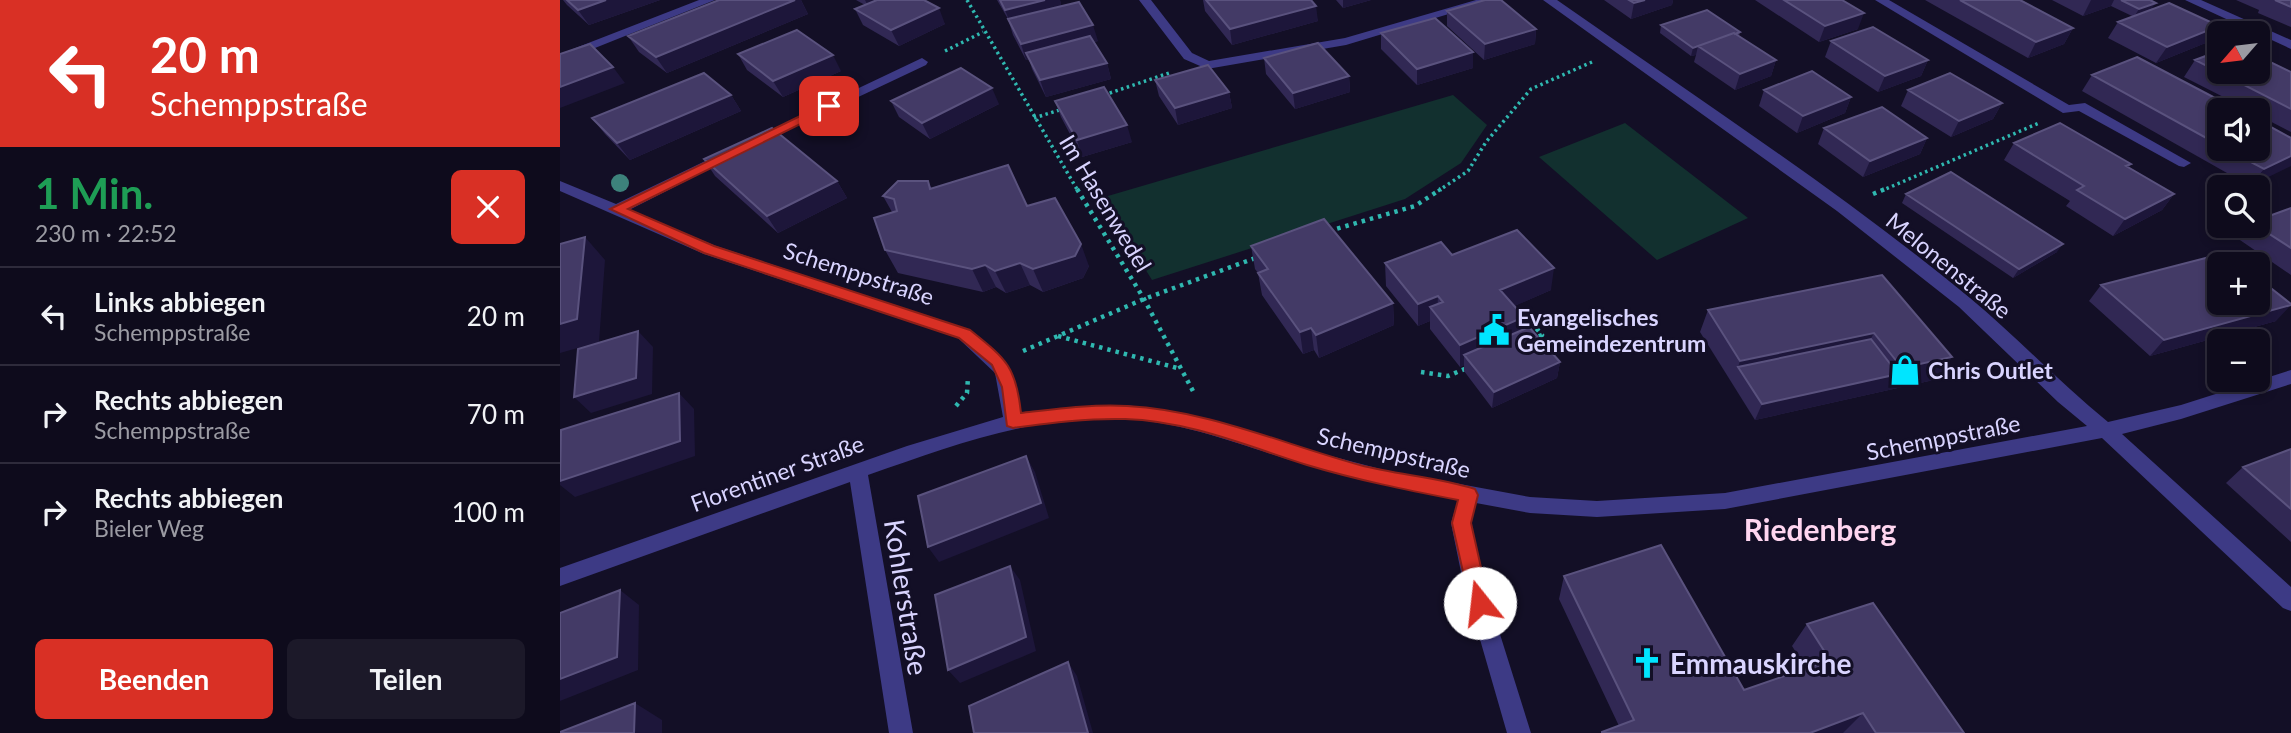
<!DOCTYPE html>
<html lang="de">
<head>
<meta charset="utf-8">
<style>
  body { margin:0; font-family:Lato,sans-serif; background:#1c1929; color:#f1f3f6; height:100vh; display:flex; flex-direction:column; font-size:26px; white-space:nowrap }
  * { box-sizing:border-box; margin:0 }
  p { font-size:23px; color:#9b9ba3 }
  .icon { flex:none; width:38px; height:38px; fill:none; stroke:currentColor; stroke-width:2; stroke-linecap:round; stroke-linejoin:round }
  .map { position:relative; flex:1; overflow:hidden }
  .panel { display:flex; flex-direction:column; background:#0e0b1c; width:560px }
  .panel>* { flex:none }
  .top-card { background:#d93025; color:#fff; overflow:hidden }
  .needle { width:46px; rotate:242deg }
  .buttons { position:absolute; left:1647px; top:21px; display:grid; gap:14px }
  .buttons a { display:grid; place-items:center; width:63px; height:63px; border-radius:10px; background:#0e0b1c; box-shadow:0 4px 10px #0003,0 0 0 2px #2e2b3b; font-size:35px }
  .pin { position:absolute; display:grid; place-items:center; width:60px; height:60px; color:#fff; margin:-30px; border-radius:14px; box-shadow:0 4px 10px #0006 }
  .me { position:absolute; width:77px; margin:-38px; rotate:344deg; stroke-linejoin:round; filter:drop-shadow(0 0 5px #0008) }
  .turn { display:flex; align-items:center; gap:24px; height:147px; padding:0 35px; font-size:32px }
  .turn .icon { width:91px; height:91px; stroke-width:2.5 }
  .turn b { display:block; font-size:49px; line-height:60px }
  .round { display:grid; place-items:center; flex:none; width:74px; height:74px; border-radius:10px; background:#1c1929 }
  .headline { display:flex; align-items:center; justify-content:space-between; height:119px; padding:0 35px }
  h1 { font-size:42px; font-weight:700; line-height:52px; color:#1e9e55 }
  .button { display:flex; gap:14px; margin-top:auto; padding:14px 35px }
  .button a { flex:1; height:80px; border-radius:10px; background:#d93025; color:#fff; font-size:28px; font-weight:700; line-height:80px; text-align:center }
  .button a+a { background:#1c1929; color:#f1f3f6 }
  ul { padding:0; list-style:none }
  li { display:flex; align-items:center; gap:21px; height:98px; padding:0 35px; border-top:2px solid #2e2b3b }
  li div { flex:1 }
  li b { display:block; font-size:26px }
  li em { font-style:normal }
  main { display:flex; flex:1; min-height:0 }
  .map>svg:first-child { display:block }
</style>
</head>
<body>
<main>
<section class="panel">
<div class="top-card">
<div class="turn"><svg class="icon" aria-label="left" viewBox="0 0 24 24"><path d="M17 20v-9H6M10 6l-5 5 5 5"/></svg><div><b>20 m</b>Schemppstraße</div></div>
</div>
<div class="headline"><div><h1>1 Min.</h1><p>230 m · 22:52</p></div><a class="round" style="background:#d93025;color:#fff"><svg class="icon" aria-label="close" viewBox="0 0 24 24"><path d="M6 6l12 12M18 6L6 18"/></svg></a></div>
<ul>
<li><svg class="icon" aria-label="left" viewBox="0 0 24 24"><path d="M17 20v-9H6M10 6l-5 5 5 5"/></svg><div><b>Links abbiegen</b><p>Schemppstraße</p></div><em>20 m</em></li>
<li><svg class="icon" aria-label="right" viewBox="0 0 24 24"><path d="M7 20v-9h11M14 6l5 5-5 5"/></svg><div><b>Rechts abbiegen</b><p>Schemppstraße</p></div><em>70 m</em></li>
<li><svg class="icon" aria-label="right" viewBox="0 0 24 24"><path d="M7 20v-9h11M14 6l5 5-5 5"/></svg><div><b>Rechts abbiegen</b><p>Bieler Weg</p></div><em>100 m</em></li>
</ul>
<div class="button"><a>Beenden</a><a>Teilen</a></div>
</section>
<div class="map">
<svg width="1731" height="733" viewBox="0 0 1731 733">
  <rect width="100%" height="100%" fill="#130f26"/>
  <path fill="#12302f" d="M893 95 927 125 901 163 845 199 592 280 541 198Z
    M1065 123 1188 218 1097 260 979 157Z"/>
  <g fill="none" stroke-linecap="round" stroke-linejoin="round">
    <path stroke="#2fb8b0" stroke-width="3.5" stroke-dasharray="2.5 3.5" stroke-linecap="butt" d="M407 0 518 191
      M385 51 423 32
      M544 95 609 73
      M474 118 503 109
      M878 191 908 171 926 142 971 89 1032 62
      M1321 191 1479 123"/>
    <path stroke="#2fb8b0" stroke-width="4.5" stroke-dasharray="3.5 5" stroke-linecap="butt" d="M517 189 584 299 634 393
      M1313 194 1325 189
      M769 231 855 206 881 189
      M960 309 982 335 972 339
      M498 336 621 369
      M463 351 584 299 698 257
      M861 372 888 376 907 368
      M396 406 407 393 408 377"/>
    <path fill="#3d3a85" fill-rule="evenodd" d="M139 0H155L0 62V54Z
      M579 0H591L632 53 649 61 785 38 916 0H935L786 45 647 69 624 59Z
      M983 0H997C1135 97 1279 190 1410 298 1458 338 1500 383 1548 422L1621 405 1731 370V384L1621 419 1562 434 1731 587V611L1723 608 1542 438 1165 509 1037 517 970 513 916 503 911 523 922 577 971 733H947L902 577 891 523 898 500C847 490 797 480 747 465 688 448 630 423 567 419 478 413 391 446 308 475L353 733H329L290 482 0 586V568L347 446 443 417 435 373 398 338 144 254 0 191V181L56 204 166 151 173 155 171 158 69 210 156 246 410 330C443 355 456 370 461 413L566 405 609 411 652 420 748 450 824 470 970 497 1037 501 1165 493 1527 426 1498 402 1399 307 1277 211Z
      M1315 0H1329L1509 105 1525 103 1631 163 1624 167 1619 166 1519 111 1503 113Z
      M1625 0H1641L1731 40V49Z
      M362 58 368 62 366 65 199 144H189L187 141Z"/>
  </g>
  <circle fill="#3d827b" cx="60" cy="183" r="9"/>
  <path fill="#312854" d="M3 0H100L29 25 7 5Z
    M159 0H241L248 14 107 73 79 52 68 36Z
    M296 0H364L385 24 339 46 303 25 295 9 305 5Z
    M437 0H500L501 6 538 41 534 42 547 63 551 79 486 97 472 69 469 59 466 60 453 35 448 19Z
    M643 0H751L758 21 672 45 645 11Z
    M776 0H811L783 8Z
    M1044 0H1113L1112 5 1071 19Z
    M1195 0H1282L1298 29 1259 42Z
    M1365 0H1460L1513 28 1504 44 1468 58Z
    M1492 0H1590L1592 9 1648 42 1596 63 1548 38 1558 22 1572 16 1551 6 1523 16Z
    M1676 0H1731V27L1698 13 1699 10Z
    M887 11 976 29 975 44 924 60 887 26Z
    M1101 25 1180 32 1179 36 1216 60 1211 76 1175 90 1134 62 1136 55 1131 56 1100 33Z
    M821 33 913 68 857 85 821 49Z
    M1271 41 1368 60 1361 76 1318 92 1265 57Z
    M178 54 281 71 223 97 187 70Z
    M704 58 789 76 790 92 735 109 706 74Z
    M1635 60 1731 72V132L1698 115V110H1689L1624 77Z
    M1532 75 1659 110V149H1698L1731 138 1690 186 1522 91Z
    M595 80 669 92 672 108 618 125 599 96Z
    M1204 90 1291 97 1285 113 1237 133 1199 106Z
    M1348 90 1442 103 1433 119 1391 137 1341 106Z
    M171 95 181 111 70 160 45 134 32 118Z
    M331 101 439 104 370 139 339 117Z
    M495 101 572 142 522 157 501 117Z
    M1264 128 1367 138 1360 154 1303 177 1258 144Z
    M1454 143 1571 164 1569 167 1614 194 1602 210 1553 236 1506 206 1510 201 1444 160Z
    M144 159 277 181 287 198 218 233 155 176Z
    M368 181 372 189 467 206 529 266 523 278 483 292 470 285 446 293 436 287 423 292 338 273 325 250 332 212 323 196Z
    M1346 194 1497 252 1453 278 1342 203Z
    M1731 208V275L1677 238 1688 226H1698Z
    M691 246 833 303 834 325 759 358 754 350 743 354 702 295 698 273 695 269Z
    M892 255 991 290 954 306 963 330 1000 362 997 378 932 408 904 371V365L900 367 870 329V321L858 326 826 286 825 263Z
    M1322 275 1378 379 1195 420 1140 332 1148 310Z
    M1541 285 1716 321 1590 356 1529 301Z
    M1731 449V542L1666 483 1683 467Z
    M1004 576 1184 690 1246 668 1232 646 1247 624 1404 733H1041L1042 732 1059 726 999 599Z"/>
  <path fill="#1d163a" d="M46 0H100L29 25 18 10Z
    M235 0H241L248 14 107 73 96 57Z
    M305 0H327L309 8Z
    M485 0H500L503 12 451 25 445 10Z
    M783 0H811L783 8Z
    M1085 0H1113L1112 5 1071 19 1074 3Z
    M1531 0H1554L1551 6 1523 16Z
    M1596 3 1590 11 1574 17 1579 9Z
    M756 6 758 21 672 45 670 29Z
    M379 8 385 24 339 46 331 30Z
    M1304 13 1298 29 1259 42 1265 26Z
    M533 25 538 41 469 59 466 53 469 59 466 60 461 44Z
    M1659 26 1648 42 1596 63 1607 47Z
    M1513 28 1504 44 1468 58 1476 42Z
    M976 29 975 44 924 60 925 44Z
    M1138 46 1136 55 1131 56 1133 48Z
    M913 52V68L857 85V69Z
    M273 55 281 71 223 97 213 81Z
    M1216 60 1211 76 1175 90 1180 74Z
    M1368 60 1361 76 1318 92 1325 76Z
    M547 63 551 79 486 97 480 80Z
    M53 67 65 83 0 108V87Z
    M789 76 790 92 735 109 733 93Z
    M432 88 439 104 370 139 362 123Z
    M669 92 672 108 618 125 615 108Z
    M171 95 181 111 70 160 57 143Z
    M1291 97 1285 113 1237 133 1243 116Z
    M1442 103 1433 119 1391 137 1399 121Z
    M567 125 572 142 522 157 517 140Z
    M1367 138 1360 154 1303 177 1310 161Z
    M1731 156V166L1690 186 1704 169Z
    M277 181 287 198 218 233 207 216Z
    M1614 194 1602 210 1553 236 1565 219Z
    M25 237 45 260 39 342 0 353V324Z
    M521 244 529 266 523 278 483 292 473 269Z
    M1503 244 1497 252 1453 278 1459 269Z
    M460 263 470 285 446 293 435 271Z
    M425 265 436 287 423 292 412 269Z
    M994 268 991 290 939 313 940 290Z
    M878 296 877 316 870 307V321L858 326V304Z
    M833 303 834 325 759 358 756 335Z
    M1731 305 1716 321 1590 356 1604 340Z
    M964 317 962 340 904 355V365L900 367V345Z
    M751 328 754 350 743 354 740 332Z
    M78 331 93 347 92 394 31 413 14 397Z
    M1314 333 1302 355 1178 367 1180 361Z
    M1392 357 1378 379 1195 420 1202 404 1338 374 1342 368Z
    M1000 362 997 378 932 408 934 392Z
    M119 393 134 409 135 456 15 497 0 485V481Z
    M466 456 475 472 489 518 379 562 368 547Z
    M450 566 460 580 476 651 400 683 388 670Z
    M60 590 79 605 78 670 0 701V679Z
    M508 662 517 676 533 733H528Z
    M75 703 102 720V733H74Z
    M1303 713 1283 733H1250Z"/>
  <path fill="#433a66" stroke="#5a527e" stroke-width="2" d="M7 0H46L18 10Z
    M159 0H235L96 57 68 36Z
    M317 0H364L379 8 331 30 295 9Z
    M440 0H485L445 10Z
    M646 0H751L756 6 670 29Z
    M925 0H941L976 29 925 44 887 11Z
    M1069 0H1085L1074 3Z
    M1224 0H1282L1304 13 1265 26Z
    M1400 0H1460L1513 28 1476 42Z
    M1561 0H1590L1596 3 1579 9Z
    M1715 0H1731V7Z
    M519 2 533 25 461 44 448 19Z
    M1609 3 1659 26 1607 47 1558 22Z
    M1147 10 1180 32 1175 34 1174 33 1133 48 1101 25Z
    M875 18 913 52 857 69 821 33Z
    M1313 27 1368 60 1325 76 1271 41Z
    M237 30 273 55 213 81 178 54Z
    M1174 33 1216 60 1180 74 1138 46Z
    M530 36 547 63 480 80 466 53Z
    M758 43 789 76 733 93 704 58Z
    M30 44 53 67 0 87V54Z
    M1659 51V72H1698V56L1731 72V109L1635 60Z
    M1577 57 1678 110H1659V145L1532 75Z
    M648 65 669 92 615 108 595 80Z
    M401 68 432 88 362 123 331 101Z
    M1252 71 1291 97 1243 116 1204 90Z
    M144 73 171 95 57 143 32 118Z
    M1390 73 1442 103 1399 121 1348 90Z
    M544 87 567 125 517 140 495 101Z
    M1322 107 1367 138 1310 161 1264 128Z
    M1698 120 1731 138V156L1704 169 1666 149H1698Z
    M1500 123 1571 164 1566 166 1614 194 1565 219 1517 190 1524 186 1454 143Z
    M212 128 277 181 207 216 144 159Z
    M448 165 467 206 495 198 521 244 515 256 473 269 460 263 435 271 425 265 412 269 325 250 314 218 337 211 334 199 323 196 338 181H368L370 189Z
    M1391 172 1503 244 1459 269 1346 194Z
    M1731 208V248L1697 226 1698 220Z
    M764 219 833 303 756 335 751 328 740 332 698 273 708 269 691 246Z
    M957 230 994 268 940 290 964 317 900 345 870 307 883 302 878 296 858 304 825 263 881 242 892 255Z
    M25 237 17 319 0 324V244Z
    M1665 253 1680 264H1659V303H1698V278L1731 304V305L1604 340 1541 285Z
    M1322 275 1392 357 1342 368 1314 333 1180 361 1148 310Z
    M969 327 1000 362 934 392 904 355Z
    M78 331 76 378 14 397 18 349Z
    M1311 339 1338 374 1202 404 1178 367Z
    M119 393 120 441 0 481 1 430Z
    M1731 449V509L1683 467Z
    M466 456 481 503 368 547 358 496Z
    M1101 545 1184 690 1270 660 1247 624 1313 603 1404 733H1316L1303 713 1250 733H1042V732L1074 720 1004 576Z
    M450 566 466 637 388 670 375 595Z
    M60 590 57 657 0 679V613Z
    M508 662 528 733H414L409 706Z
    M75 703 74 733H0V732Z"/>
  <path fill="#d93025" stroke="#8d1f18" stroke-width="2" d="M269 102 275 106 273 108 68 209 154 246 410 330C446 359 456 366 461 413 496 409 532 404 567 406 647 410 723 444 800 465 837 475 878 477 915 489L918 495 911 523 929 603 926 610 920 612 913 610 910 603 892 523 898 500C847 490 797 480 747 465 687 446 629 421 565 419 528 418 490 423 453 428L447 426 442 387 432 365 399 338 144 253 50 209Z"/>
  <defs>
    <symbol id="civic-bare" viewBox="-9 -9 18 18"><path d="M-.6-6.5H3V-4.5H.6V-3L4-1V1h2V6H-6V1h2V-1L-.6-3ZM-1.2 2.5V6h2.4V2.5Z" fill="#00e5ff" stroke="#130f26" stroke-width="2.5" paint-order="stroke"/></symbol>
    <symbol id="shop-bare" viewBox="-9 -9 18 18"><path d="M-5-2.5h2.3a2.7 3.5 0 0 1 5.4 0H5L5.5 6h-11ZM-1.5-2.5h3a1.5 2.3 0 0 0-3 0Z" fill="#00e5ff" stroke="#130f26" stroke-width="2.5" paint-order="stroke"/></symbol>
    <symbol id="church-bare" viewBox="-9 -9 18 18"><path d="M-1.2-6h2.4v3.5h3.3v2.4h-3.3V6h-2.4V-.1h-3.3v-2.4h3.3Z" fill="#00e5ff" stroke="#130f26" stroke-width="2.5" paint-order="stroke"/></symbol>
  </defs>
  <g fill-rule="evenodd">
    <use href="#civic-bare" x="912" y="308" width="44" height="44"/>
    <use href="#shop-bare" x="1323" y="348" width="44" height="44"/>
    <use href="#church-bare" x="1065" y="641" width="44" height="44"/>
  </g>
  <g text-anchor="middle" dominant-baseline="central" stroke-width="6" stroke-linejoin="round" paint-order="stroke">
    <g font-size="23" fill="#d9d4ff" stroke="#130f26">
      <text transform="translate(546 203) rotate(59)">Im Hasenwedel</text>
      <text transform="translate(1389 265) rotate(39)">Melonenstraße</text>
      <text transform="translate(299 273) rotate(18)">Schemppstraße</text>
      <text transform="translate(1383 437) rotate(-11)">Schemppstraße</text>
      <text transform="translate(834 452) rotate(13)">Schemppstraße</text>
      <text transform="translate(217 473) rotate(-20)">Florentiner Straße</text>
    </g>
    <g font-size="23" font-weight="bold" fill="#d9d4ff" stroke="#130f26" text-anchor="start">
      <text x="957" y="317">Evangelisches<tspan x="957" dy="26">Gemeindezentrum</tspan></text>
      <text x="1368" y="370">Chris Outlet</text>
    </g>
    <g font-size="28" fill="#d9d4ff" stroke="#130f26">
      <text transform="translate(347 597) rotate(81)">Kohlerstraße</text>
    </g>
    <g font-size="28" font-weight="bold" fill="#d9d4ff" stroke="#130f26" text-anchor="start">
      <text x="1110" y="663">Emmauskirche</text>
    </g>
    <g font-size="30" font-weight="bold" fill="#ffd6f0" stroke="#130f26">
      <text x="1260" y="529">Riedenberg</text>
    </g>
  </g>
</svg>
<div class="buttons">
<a><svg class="needle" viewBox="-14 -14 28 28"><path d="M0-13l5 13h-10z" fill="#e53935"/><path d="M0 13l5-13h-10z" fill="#9b9ba3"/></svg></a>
<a><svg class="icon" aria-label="sound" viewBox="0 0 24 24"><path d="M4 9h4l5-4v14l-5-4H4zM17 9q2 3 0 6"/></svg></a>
<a><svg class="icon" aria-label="search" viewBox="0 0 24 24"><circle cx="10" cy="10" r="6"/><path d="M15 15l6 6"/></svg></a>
<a>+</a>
<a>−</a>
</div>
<div class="pin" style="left:269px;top:106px;background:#d93025"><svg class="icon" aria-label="arrive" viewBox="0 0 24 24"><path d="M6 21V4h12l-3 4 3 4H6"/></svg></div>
<svg class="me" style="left:920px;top:603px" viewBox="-20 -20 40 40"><circle r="19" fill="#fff"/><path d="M0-13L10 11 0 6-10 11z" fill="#d93025"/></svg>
</div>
</main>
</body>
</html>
